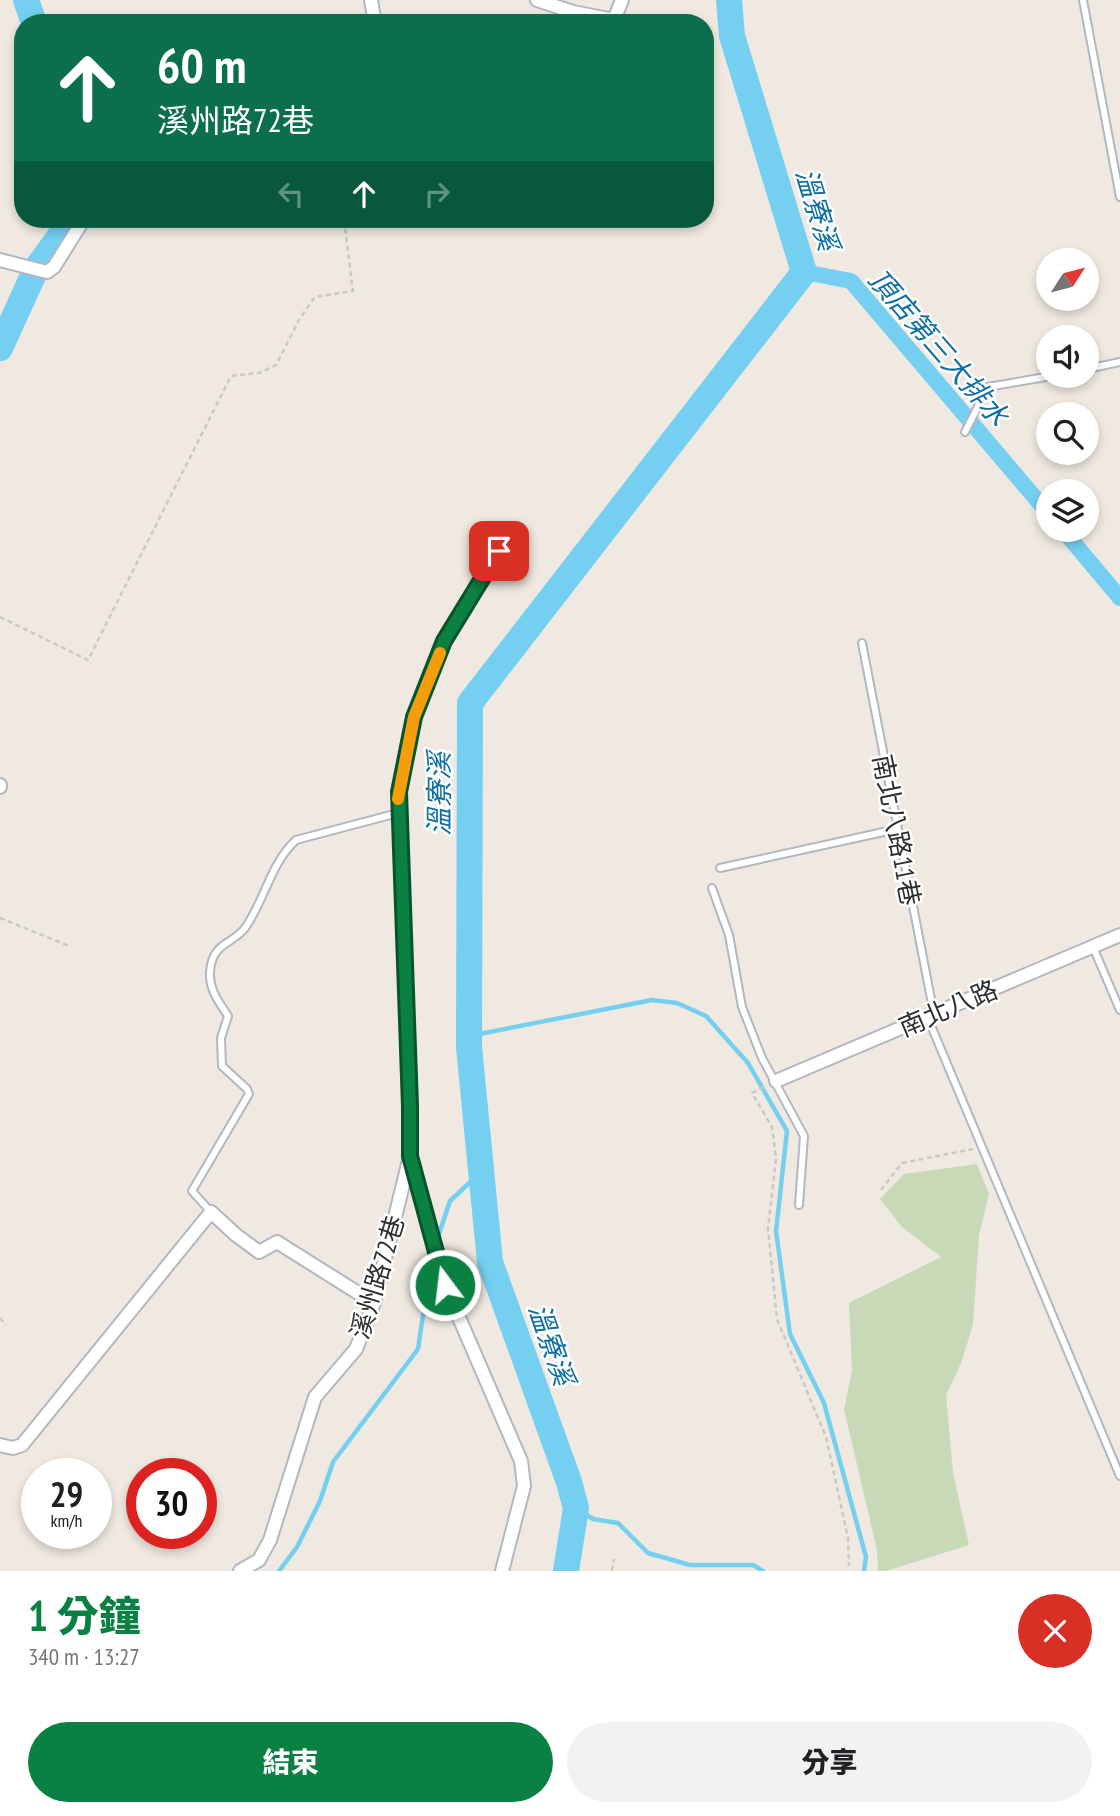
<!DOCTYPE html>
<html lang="zh-TW">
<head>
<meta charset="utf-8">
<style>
  body { margin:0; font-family:"PT Sans Narrow","Noto Sans TC",sans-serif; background:#f2f2f2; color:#202124; height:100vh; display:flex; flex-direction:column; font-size:26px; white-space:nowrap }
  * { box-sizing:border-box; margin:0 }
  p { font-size:23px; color:#757577 }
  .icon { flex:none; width:38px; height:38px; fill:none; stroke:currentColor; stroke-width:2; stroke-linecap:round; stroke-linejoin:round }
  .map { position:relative; height:1571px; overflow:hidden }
  .side { display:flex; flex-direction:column; background:#fff; flex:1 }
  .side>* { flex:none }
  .hud { position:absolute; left:14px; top:14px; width:700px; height:214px; border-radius:28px; box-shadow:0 4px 10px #0003; background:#0b6e4f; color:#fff; overflow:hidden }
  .needle { width:46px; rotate:54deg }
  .controls { position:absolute; left:1036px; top:248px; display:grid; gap:14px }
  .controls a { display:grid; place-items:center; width:63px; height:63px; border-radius:50%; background:#fff; box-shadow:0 4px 10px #0003; font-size:35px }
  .speed { position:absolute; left:21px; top:1458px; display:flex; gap:14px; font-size:35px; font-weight:700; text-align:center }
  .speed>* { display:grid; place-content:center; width:91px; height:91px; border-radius:50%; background:#fff; box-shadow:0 4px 10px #0003; line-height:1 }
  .speed small { font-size:18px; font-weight:400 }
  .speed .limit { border:10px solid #d22; background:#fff; color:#111 }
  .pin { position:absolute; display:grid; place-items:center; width:60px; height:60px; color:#fff; margin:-30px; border-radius:14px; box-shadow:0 4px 10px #0006 }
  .me { position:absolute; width:77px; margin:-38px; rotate:345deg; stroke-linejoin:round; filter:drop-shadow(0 0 5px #0008) }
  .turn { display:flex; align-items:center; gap:24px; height:147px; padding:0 28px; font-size:32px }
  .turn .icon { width:91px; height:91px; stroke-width:2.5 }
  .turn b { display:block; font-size:49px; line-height:60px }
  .lanes { display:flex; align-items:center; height:66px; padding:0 28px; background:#0003; justify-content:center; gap:35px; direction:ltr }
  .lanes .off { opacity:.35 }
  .round { display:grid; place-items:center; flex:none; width:74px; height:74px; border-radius:37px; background:#f2f2f2 }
  .overview { display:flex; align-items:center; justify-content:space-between; height:119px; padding:0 28px }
  h1 { font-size:42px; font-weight:800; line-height:52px; color:#0b8043 }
  .action { display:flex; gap:14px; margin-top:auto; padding:14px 28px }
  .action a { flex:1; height:80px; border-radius:42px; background:#0b8043; color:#fff; font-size:28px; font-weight:800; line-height:80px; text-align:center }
  .action a+a { background:#f2f2f2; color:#202124 }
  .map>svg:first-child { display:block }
</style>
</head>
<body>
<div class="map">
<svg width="1120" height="1571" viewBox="0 0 1120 1571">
  <rect width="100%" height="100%" fill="#efe9e1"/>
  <path fill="#c8d9b8" d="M977 1164 989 1194 979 1235 973 1325 961 1363 946 1395 953 1473 969 1545 886 1571H878L877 1550 844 1409 852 1371 849 1303 941 1257 902 1227 880 1199 904 1174Z"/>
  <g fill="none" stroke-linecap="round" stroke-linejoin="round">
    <path stroke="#75cff0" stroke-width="4.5" d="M469 1036 652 1000 677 1003 706 1016 748 1063 787 1131 776 1231 790 1334 824 1403 866 1557 864 1571
      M437 1240 450 1201 481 1172
      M576 1508 593 1519 618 1523 648 1553 690 1565H753L763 1571
      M279 1571 297 1547 320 1501 333 1462 418 1349 432 1255"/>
    <path stroke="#75cff0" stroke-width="16" d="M804 272 851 281 1048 513
      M1063 530 1120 598"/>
    <path stroke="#75cff0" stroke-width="26" d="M26 0 34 23
      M0 348 36 269 72 219
      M566 1571 576 1508 569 1482 490 1262 469 1047 470 703 804 272 732 36 729 0"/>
    <defs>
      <path id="service" d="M1083 0 1120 197
        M1087 369 1120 362
        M965 432 988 387 1051 376
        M862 643 932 1004 927 1016 1120 1476
        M720 868 897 829
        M712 888 729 935 742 1007 762 1058 804 1136 799 1205
        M1093 947 1120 1010
        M211 1212 192 1191 249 1094 247 1089 222 1066 221 1038 228 1016C219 1002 209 990 210 972 212 942 232 945 245 928 265 900 270 864 296 840L398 813"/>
      <path id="minor" d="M371 0 375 23
        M537 0 573 12 614 20 622 0
        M0 260 47 272 54 267 84 219
        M0 785V787
        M776 1081 1120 935
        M411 1160 445 1285 521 1461 524 1486 502 1571
        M0 1445 13 1448 22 1445 211 1212 236 1235 259 1252 277 1242 374 1303
        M240 1571 259 1560 270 1540 315 1397 356 1349 374 1303 410 1156V1106L399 792 414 717 444 641 499 550"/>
    </defs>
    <use href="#service" stroke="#b4b7c1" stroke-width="10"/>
    <use href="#minor" stroke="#b4b7c1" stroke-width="16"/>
    <path stroke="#c9c9c9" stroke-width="2.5" stroke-dasharray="5 3.5" stroke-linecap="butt" d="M0 617 88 660 231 376 259 373 276 365 300 318 315 297 353 291 344 219
      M0 918 69 946
      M764 1087 752 1093 772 1127 776 1158 768 1229 777 1319 826 1437 848 1538 849 1566
      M881 1190 902 1163 973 1149
      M0 1318 6 1325
      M612 1571 614 1559"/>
    <use href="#service" stroke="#fff" stroke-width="6"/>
    <use href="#minor" stroke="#fff" stroke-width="12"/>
  </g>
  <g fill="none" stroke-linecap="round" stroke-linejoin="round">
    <defs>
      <path id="route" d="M445 1285 410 1156V1106L399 792 414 717 444 641 499 551"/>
    </defs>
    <use href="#route" stroke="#07532c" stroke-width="18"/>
    <use href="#route" stroke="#0b8043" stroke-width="12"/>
    <path stroke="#f59e0b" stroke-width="12" d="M398 799 414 717 440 653"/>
  </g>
  <g text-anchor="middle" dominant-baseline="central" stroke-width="5" stroke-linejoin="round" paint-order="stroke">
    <g font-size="26" fill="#2e2e2e" stroke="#fff">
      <text transform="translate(897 830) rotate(79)">南北八路11巷</text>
      <text transform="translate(948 1008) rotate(-23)">南北八路</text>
      <text transform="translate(377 1277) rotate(-73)">溪州路72巷</text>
    </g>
    <g font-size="28" font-style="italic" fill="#0d6fa3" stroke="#fff">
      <text transform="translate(818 209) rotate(73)">溫寮溪</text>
      <text transform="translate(939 347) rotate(49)">頂店第三大排水</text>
      <text transform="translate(438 794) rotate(-90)">溫寮溪</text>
      <text transform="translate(552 1344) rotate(71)">溫寮溪</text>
    </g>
  </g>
</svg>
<div class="controls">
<a><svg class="needle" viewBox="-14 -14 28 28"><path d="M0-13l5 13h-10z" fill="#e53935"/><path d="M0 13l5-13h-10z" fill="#757577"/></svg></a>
<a><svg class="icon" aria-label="sound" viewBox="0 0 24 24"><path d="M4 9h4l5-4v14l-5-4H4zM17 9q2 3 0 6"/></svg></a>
<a><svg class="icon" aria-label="search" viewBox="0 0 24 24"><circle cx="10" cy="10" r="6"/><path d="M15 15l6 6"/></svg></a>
<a><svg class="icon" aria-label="layers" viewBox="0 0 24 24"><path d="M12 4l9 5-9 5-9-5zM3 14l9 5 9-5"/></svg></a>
</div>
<div class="speed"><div>29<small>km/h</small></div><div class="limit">30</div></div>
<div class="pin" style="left:499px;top:551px;background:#d93025"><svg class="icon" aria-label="arrive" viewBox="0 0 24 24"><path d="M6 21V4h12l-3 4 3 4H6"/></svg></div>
<svg class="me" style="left:445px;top:1285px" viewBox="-20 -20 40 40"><circle r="17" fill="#0b8043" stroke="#fff" stroke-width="3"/><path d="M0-11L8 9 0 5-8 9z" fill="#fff"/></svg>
<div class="hud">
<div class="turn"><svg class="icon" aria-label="ahead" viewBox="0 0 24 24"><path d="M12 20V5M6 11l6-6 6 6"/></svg><div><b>60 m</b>溪州路72巷</div></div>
<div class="lanes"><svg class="icon off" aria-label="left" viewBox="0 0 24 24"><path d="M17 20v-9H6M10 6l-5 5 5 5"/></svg><svg class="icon" aria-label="ahead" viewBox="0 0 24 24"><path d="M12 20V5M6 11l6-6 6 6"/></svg><svg class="icon off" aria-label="right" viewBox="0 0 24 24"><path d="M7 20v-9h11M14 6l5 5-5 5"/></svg></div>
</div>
</div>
<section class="side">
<div class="overview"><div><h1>1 分鐘</h1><p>340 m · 13:27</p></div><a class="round" style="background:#d93025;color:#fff"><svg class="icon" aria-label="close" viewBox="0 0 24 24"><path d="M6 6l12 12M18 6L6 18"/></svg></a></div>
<div class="action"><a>結束</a><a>分享</a></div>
</section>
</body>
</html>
